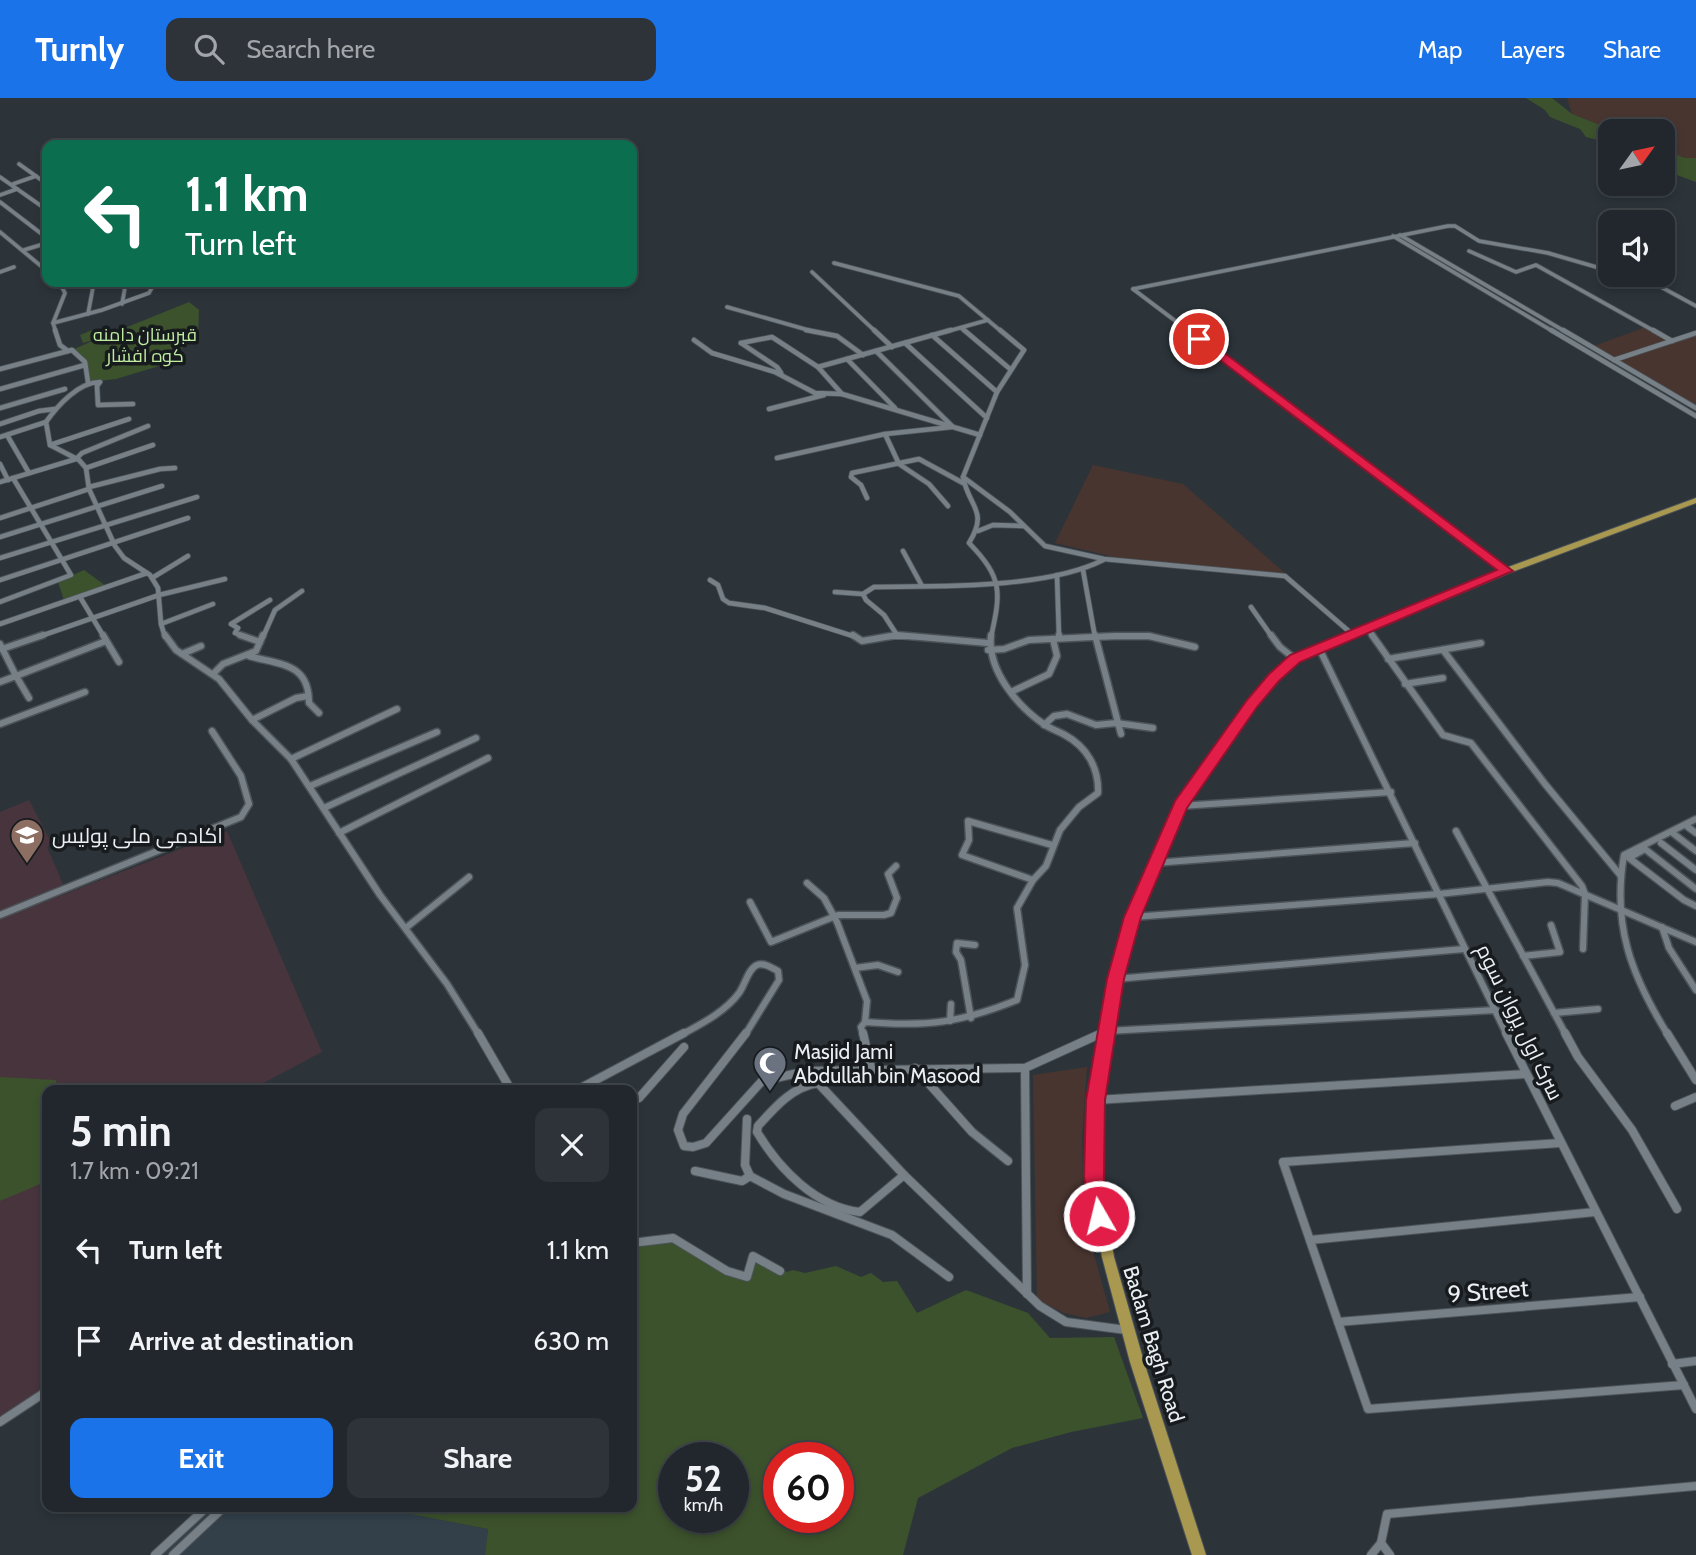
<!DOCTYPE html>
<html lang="en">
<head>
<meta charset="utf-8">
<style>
	body { margin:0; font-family:Cabin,Cairo,sans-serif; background:#2d3338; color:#f1f3f6; height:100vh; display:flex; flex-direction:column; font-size:26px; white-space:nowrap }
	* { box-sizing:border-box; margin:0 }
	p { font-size:23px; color:#a2a5a9 }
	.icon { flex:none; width:38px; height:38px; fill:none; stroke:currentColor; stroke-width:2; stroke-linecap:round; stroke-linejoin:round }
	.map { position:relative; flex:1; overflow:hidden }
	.sheet { position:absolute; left:42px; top:987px; width:595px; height:427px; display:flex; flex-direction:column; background:#21272c; border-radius:14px; box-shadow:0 4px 10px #0003,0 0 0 2px #3e4448 }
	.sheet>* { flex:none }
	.top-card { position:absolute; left:42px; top:42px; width:595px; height:147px; border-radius:14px; box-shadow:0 4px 10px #0003,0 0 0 2px #3e4448; background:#0b6e4f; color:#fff; overflow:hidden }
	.needle { width:46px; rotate:57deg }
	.fabs { position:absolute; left:1598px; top:21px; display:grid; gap:14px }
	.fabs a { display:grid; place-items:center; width:77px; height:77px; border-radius:14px; background:#21272c; box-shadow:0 4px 10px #0003,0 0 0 2px #3e4448; font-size:35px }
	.speed { position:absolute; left:658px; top:1344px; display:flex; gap:14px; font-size:35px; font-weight:700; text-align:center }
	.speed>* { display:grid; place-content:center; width:91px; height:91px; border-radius:50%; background:#21272c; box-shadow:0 4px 10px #0003,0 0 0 2px #3e4448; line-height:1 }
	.speed small { font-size:18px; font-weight:400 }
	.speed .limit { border:10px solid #d22; background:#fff; color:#111 }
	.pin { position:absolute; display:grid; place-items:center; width:60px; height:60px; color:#fff; margin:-30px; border:4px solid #fff; border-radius:50%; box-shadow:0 2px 7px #0007 }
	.me { position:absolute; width:77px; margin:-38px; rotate:352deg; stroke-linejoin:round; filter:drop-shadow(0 0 5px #0008) }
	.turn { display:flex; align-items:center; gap:24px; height:147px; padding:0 28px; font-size:32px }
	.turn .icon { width:91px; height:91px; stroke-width:2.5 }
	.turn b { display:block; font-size:49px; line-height:60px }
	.round { display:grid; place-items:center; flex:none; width:74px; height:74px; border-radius:14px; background:#2d3338 }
	.summary { display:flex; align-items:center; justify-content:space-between; height:119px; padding:0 28px }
	h1 { font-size:42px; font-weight:700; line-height:52px }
	.primary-button { display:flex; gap:14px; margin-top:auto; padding:14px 28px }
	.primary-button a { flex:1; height:80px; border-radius:14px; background:#1a73e8; color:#fff; font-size:28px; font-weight:700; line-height:80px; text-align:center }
	.primary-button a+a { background:#2d3338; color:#f1f3f6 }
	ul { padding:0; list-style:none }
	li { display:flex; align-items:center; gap:21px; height:91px; padding:0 28px }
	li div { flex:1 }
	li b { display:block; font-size:26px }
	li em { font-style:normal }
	header { display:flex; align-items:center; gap:42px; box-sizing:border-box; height:98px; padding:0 35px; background:#1a73e8; color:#fff }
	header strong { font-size:33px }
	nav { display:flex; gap:38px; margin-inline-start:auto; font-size:24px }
	.search { width:490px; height:63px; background:#2d3338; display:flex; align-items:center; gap:18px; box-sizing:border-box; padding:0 24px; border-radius:14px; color:#a2a5a9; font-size:26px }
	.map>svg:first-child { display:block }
</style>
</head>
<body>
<header>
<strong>Turnly</strong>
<div class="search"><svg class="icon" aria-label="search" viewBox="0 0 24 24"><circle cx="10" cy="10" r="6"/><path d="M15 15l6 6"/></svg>Search here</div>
<nav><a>Map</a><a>Layers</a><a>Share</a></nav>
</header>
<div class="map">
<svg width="1696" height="1457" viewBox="0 0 1696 1457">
	<rect width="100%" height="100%" fill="#2c343a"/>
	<polygon fill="#33404a" points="207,1409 374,1409 488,1431 485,1457 155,1457"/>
	<g fill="#493530">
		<polygon points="1567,0 1696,0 1696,60 1685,60 1663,51 1662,33 1616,33 1572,16"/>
		<polygon points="1646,229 1671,243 1696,235 1696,312 1591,249"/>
		<polygon points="1093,367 1183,386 1286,476 1114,459 1055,445"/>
		<polygon points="1087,969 1082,1038 1083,1097 1094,1157 1110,1214 1086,1220 1064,1215 1037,1202 1033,977"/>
	</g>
	<g fill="#47343c">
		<polygon points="29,702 52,746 47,749 63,786 60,788 61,792 0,817 0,714"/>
		<polygon points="227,733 322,954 250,992 47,992 47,1290 0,1320 0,821"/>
	</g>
	<g fill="#3c522c" fill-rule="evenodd">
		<polygon points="1526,0 1552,0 1572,16 1616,33 1610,33 1610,45 1586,39 1580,31 1550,19 1545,12"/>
		<polygon points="1663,51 1685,60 1696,60 1696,84 1663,72"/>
		<polygon points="189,204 199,212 198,239 159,268 116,281 88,284 85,264 72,252 99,240 83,245 80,237 92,232 100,240"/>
		<polygon points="84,472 106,488 64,502 58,484"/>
		<polygon points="0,979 56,982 57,992 47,992 47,1083 0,1103"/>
		<path d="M673,1140L709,1163L747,1178L753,1158L787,1174L793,1172L805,1175L836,1168L861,1179L871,1175L883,1184L897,1183L917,1215L966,1192L1028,1215L1050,1240L1114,1239L1143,1320L1071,1334L1012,1350L918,1400L903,1457H485L488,1431L374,1409H632V1145ZM674,1360H733V1419H674ZM779,1360H838V1419H779Z"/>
	</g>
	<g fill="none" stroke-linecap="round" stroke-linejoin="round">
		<defs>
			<g id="street-far3">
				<polyline points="19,66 47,86"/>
				<polyline points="0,79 47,112"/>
				<polyline points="13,86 36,78"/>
				<polyline points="0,97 17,91"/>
				<polyline points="0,104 47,140"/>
				<polyline points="0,134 47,173"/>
				<polyline points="1400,137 1566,234"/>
				<polyline points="1393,138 1554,234"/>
				<polyline points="24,152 47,145"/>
				<polyline points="1469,153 1516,174 1536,167 1656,234"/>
				<polyline points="834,165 959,198 1002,234"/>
				<polyline points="0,174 14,169"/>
				<polyline points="812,174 876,234"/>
				<polyline points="1625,177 1650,183 1696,208"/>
				<polyline points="1133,191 1448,128 1455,128 1479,143 1548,155 1610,173"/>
				<polyline points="1133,191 1190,234"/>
				<polyline points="122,206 126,184"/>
				<polyline points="727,209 815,234"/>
				<polyline points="88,216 94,184"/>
				<polyline points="53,225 102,212 149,195 155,184"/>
				<polyline points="961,230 966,234"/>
				<polyline points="56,234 53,225 65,195 59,184"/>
				<polyline points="945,234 988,222"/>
			</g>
			<g id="street-far2">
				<polyline points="55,232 60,247 68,253"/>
				<polyline points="806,232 837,238 863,257"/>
				<polyline points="874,232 892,249"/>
				<polyline points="964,232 1010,271"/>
				<polyline points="1187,232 1506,473"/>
				<polyline points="1551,232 1696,318"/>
				<polyline points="1563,232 1696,310"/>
				<polyline points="1653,232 1672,243"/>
				<polyline points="932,237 997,294"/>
				<polyline points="694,242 712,255 775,274 815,295 842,296 980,337"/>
				<polyline points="741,245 772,239 818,269 842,296"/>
				<polyline points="741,245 777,269 781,275"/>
				<polyline points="905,245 987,320"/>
				<polyline points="876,253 952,328"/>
				<polyline points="847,261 895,310"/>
				<polyline points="1614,262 1696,235"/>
				<polyline points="818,269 951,232"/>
				<polyline points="0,271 72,252 85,264 88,284"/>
				<polyline points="0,291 85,267"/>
				<path d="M133,306L98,307L97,288L100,284C79,284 58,307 46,324L50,347L79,362L86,370L89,391L115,448L124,460L150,477L158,490L161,526L165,539"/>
				<polyline points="0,310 65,291"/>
				<polyline points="769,311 824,297"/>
				<polyline points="0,326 39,313 55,311"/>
				<polyline points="885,336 899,366 929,386 948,408"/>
				<polyline points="7,337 29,375"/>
				<polyline points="0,339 46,324"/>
				<polyline points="50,347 129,321"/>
				<polyline points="777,360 885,336 952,329"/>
				<polyline points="0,366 8,382"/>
				<polyline points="86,370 153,347"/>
				<polyline points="963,379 1010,414 1045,448 1104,461 1285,478 1352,536"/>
				<polyline points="0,384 76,361 82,355 148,328"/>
				<polyline points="89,389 160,371 175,370"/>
				<polyline points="867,400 861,387 851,379 852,375 919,361 963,385"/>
				<polyline points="0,420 89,391"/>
				<polyline points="978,433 993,427 1024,428"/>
				<polyline points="0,439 162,388"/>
				<polyline points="903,453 922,488"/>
				<polyline points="0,460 197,399"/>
				<polyline points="1083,472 1095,539"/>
				<polyline points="1057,477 1059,539"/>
				<polyline points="152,480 188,458"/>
				<polyline points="0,482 188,420"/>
				<polyline points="710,482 718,487 723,501 729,505 765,510 856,539"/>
				<path d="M835,494L863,496L874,489C939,488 1046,491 1103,462"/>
				<polyline points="863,496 866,502 884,517 897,537"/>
				<polyline points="80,499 104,539"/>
				<polyline points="0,504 71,477 13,380"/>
				<polyline points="1251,509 1272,539"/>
				<polyline points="0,526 147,475"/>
				<polyline points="161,526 213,506"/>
				<polyline points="1367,530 1373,539"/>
				<polyline points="38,539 159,497 225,481"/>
				<polyline points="245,539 235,535 238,530 231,526 270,502"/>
				<polyline points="263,539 275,512 302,493"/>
				<polyline points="888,539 915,539"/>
				<path d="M991,539C1001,494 1003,480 969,445C989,412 969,410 963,379L997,294L1024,252L1000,232"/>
				<polyline points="1103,539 1151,539"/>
			</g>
			<g id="street-far1">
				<polyline points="103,537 119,564"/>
				<polyline points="165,537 176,552 219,581 252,622 291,661 380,797 447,886 479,937"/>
				<polyline points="240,537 260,544"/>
				<polyline points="853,537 862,543 897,537 988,545"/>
				<polyline points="1059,537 1059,540"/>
				<polyline points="1095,537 1121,636"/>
				<polyline points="1271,537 1280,549 1295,561"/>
				<polyline points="1372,537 1443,637 1471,645 1582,788 1585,796 1583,851"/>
				<polyline points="0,546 16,578 0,584"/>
				<polyline points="1319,550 1507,937"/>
				<polyline points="2,551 43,537"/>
				<polyline points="988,552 1004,551 1029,542 1115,538 1149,538 1195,549"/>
				<polyline points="1443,552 1545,686 1621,778"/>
				<polyline points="182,556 201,548"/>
				<path d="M249,558C281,567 309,565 309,605L319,615"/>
				<polyline points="1388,561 1481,545"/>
				<polyline points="213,576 223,566 256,553 263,537"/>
				<polyline points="1405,586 1443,580"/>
				<polyline points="1011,594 1049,576 1057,558 1053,541"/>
				<polyline points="29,600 16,578 106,543"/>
				<polyline points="252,622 296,600 308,598"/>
				<polyline points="0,626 85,594"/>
				<polyline points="1044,627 1054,618 1067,616 1096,627 1116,625 1153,630"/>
				<polyline points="291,661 397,611"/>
				<polyline points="310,688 437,634"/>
				<polyline points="1180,708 1391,694"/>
				<polyline points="324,710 476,640"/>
				<polyline points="1688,729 1696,735"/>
				<polyline points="1456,733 1566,937"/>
				<polyline points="339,735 488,660"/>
				<polyline points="1674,736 1696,753"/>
				<polyline points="1661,745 1696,772"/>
				<polyline points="1154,765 1415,745"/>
				<polyline points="1033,782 962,757 969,742 968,723 1052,747"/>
				<polyline points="807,785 824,800 837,824 867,903 865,924"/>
				<polyline points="1696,791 1645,751 1629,760 1684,802 1696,808"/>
				<polyline points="750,804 771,844 838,817 884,817 891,815 897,800 888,776 896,768"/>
				<polyline points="0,817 241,719 249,706 241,678 212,633"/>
				<polyline points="1133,819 1439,796 1548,784 1558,785 1696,844"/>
				<polyline points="407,829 469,779"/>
				<polyline points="1662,829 1669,850 1696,892"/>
				<polyline points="1523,858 1560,854 1551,827"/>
				<polyline points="855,870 878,867 898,874"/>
				<polyline points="1115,881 1464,851"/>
				<polyline points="1554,915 1598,911"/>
				<polyline points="971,920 961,862 956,854 957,845 975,847"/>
				<polyline points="950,923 951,906"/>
				<path d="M681,937C701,926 725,914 739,895C745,887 748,871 757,867C764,864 772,870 778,873L779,882L745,937"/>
				<path d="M863,937L861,929L865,924C926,929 960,925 1017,902L1025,867L1017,810L1033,782L1046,768L1060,732L1079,709L1098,695C1099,670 1087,649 1065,637C1058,633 1051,631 1045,627C1017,608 987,572 991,537"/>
				<polyline points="1098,937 1107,933 1496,912"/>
				<path d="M1668,937C1631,877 1612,827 1624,757L1696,721"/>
			</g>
			<g id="street">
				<polyline points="478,935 511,992"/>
				<polyline points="746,935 683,1016 678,1032 684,1048 693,1049 706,1045 762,983 807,973 1025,970 1102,935"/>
				<polyline points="863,935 871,970"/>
				<polyline points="1506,935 1696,1311"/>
				<polyline points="1565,935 1578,959 1632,1032 1677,1111"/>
				<polyline points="1667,935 1696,982"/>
				<polyline points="915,970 972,1034 1008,1063"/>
				<polyline points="1025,970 1027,1196"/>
				<path d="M818,985L904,1077L860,1114C816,1109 779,1071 757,1034L758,1028C775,1009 792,989 818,985Z"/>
				<polyline points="577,992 684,935"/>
				<polyline points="1096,1002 1526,976"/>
				<polyline points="632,1003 639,1000 684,949"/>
				<polyline points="1675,1008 1696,999"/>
				<polyline points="747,1021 745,1067 750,1078 784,1096 892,1137 949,1179"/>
				<polyline points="1560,1045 1283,1064 1368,1311 1684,1287"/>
				<polyline points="695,1073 742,1083 750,1078"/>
				<polyline points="904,1077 1040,1208 1066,1224 1126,1232"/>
				<polyline points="1310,1142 1595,1114"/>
				<polyline points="632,1145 673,1140 727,1173 747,1179 753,1158 780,1173"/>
				<polyline points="1338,1224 1640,1199"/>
				<polyline points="1672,1266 1696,1263"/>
				<polyline points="0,1324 47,1293"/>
				<polyline points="1381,1445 1390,1457"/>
				<polyline points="155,1457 207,1409"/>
				<polyline points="173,1457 224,1409"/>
				<polyline points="1371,1457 1381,1445 1387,1416 1696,1388"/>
			</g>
			<polygon id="primary" points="1696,400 1696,405 1509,475 1298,563 1277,581 1255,607 1194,693 1184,709 1159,765 1138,819 1120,881 1102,1002 1100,1079 1114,1159 1144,1264 1206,1457 1192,1457 1130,1264 1102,1159 1088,1079 1090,1002 1110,881 1128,819 1149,765 1175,708 1188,689 1249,603 1271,577 1292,559 1503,471"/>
		</defs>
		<use href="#street-far3" stroke="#4c5358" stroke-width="5"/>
		<use href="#street-far2" stroke="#4c5358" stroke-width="6"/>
		<use href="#street-far1" stroke="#4c5358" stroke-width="9"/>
		<use href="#street" stroke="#4c5358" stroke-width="10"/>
		<use href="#primary" stroke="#4c5358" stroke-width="2"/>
		<use href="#street-far3" stroke="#778087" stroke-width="3.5"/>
		<use href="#street-far2" stroke="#778087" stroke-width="4.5"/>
		<use href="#street-far1" stroke="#778087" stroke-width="6"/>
		<use href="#street" stroke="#778087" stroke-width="8"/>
		<use href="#primary" fill="#a99850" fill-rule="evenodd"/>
	</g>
	<polygon fill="#e11d48" stroke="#92132f" stroke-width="2" points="1195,238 1202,238 1513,473 1300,564 1279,583 1257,609 1187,710 1141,819 1124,881 1105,1002 1104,1079 1109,1118 1106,1125 1099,1127 1092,1125 1084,1079 1086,1002 1107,881 1124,819 1175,703 1247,602 1269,576 1290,557 1497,472 1195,243"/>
	<defs>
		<symbol id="university-pin" viewBox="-11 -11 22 30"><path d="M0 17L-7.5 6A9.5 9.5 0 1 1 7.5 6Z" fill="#8d6e63" stroke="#171b1e"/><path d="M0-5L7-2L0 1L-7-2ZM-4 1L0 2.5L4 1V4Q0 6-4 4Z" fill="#fff"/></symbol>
		<symbol id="mosque-pin" viewBox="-11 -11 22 30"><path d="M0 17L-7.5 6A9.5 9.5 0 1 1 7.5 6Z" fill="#6b7280" stroke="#171b1e"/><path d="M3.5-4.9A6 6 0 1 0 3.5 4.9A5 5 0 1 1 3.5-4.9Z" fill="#fff"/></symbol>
	</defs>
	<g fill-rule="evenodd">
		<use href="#university-pin" x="8" y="718" width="38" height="52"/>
		<use href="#mosque-pin" x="751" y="946" width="38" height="52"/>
	</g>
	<g text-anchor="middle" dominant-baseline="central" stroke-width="7" stroke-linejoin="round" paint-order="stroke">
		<g font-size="18" fill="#c0eca1" stroke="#171b1e">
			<text x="145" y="237">قبرستان دامنه<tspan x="145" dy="21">کوه افشار</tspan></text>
		</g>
		<g font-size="21" fill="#eaeff4" stroke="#171b1e" text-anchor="start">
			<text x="52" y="737">اکادمی ملی پولیس</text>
			<text x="794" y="953">Masjid Jami<tspan x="794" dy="24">Abdullah bin Masood</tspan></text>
		</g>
		<g font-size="21" fill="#eaeff4" stroke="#171b1e">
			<text transform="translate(1520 924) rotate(64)">سرک اول پروان سوم</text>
			<text transform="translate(1154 1246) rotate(73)">Badam Bagh Road</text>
		</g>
		<g font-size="24" fill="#eaeff4" stroke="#171b1e">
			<text transform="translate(1488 1193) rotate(-5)">9 Street</text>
		</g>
	</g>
</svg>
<div class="fabs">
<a><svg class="needle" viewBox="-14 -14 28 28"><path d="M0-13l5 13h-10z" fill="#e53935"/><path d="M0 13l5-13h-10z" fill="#a2a5a9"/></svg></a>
<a><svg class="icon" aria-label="sound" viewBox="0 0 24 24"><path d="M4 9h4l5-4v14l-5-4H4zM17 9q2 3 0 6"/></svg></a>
</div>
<div class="speed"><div>52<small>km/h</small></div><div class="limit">60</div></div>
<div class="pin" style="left:1199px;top:241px;background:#d93025"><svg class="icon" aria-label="arrive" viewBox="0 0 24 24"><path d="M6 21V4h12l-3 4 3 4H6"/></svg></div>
<svg class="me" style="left:1099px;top:1118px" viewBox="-20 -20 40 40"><circle r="17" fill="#e11d48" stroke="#fff" stroke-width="3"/><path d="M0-11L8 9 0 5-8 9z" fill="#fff"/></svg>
<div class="top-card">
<div class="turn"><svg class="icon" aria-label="left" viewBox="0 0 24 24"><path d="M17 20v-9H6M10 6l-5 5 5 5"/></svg><div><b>1.1 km</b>Turn left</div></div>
</div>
<section class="sheet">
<div class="summary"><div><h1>5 min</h1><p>1.7 km · 09:21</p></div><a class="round"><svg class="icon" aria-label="close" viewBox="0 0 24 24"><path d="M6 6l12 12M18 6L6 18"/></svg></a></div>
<ul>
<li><svg class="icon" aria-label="left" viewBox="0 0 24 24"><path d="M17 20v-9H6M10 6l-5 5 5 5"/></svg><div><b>Turn left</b></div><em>1.1 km</em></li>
<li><svg class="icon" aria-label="arrive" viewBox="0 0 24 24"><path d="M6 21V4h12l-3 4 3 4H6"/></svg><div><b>Arrive at destination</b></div><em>630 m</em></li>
</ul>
<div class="primary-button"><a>Exit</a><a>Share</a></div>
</section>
</div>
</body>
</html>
